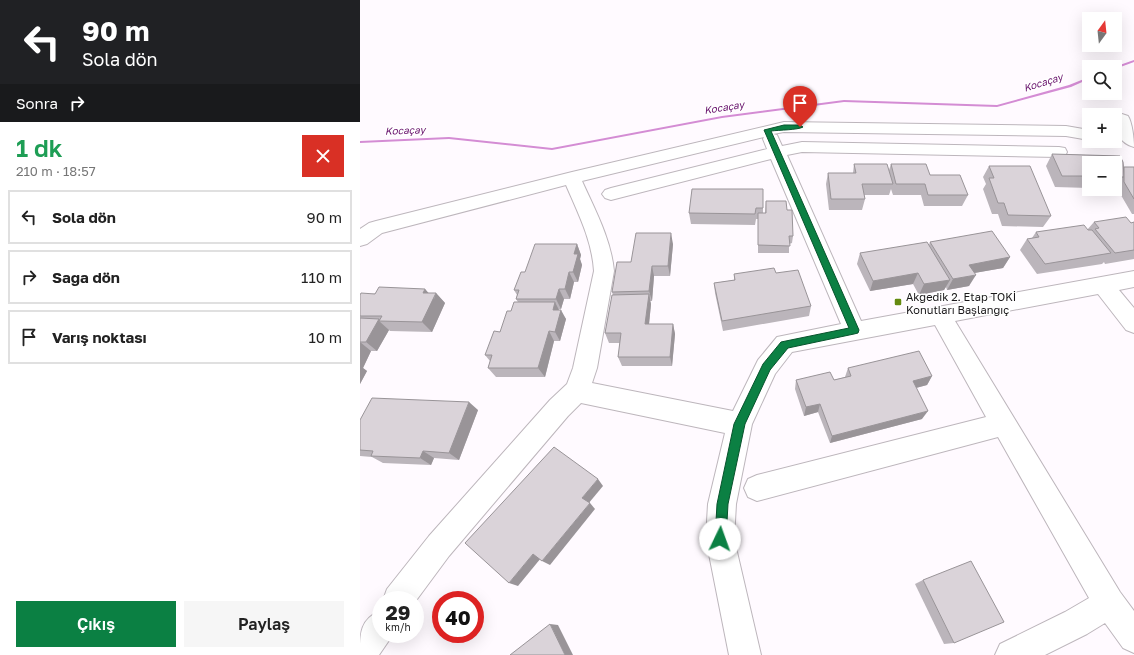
<!DOCTYPE html>
<html lang="tr">
<head>
<meta charset="utf-8">
<style>
	body { margin:0; font-family:"Golos Text",sans-serif; background:#f6f6f6; color:#222; height:100vh; display:flex; flex-direction:column; font-size:15px; white-space:nowrap }
	* { box-sizing:border-box; margin:0 }
	p { font-size:13px; color:#767676 }
	.icon { flex:none; width:22px; height:22px; fill:none; stroke:currentColor; stroke-width:2; stroke-linecap:round; stroke-linejoin:round }
	.map { position:relative; flex:1; overflow:hidden }
	.panel { display:flex; flex-direction:column; background:#fff; width:360px }
	.panel>* { flex:none }
	.banner { background:#202124; color:#fff; overflow:hidden }
	.needle { width:26px; rotate:15deg }
	.buttons { position:absolute; left:722px; top:12px; display:grid; gap:8px }
	.buttons a { display:grid; place-items:center; width:40px; height:40px; border-radius:0px; background:#fff; box-shadow:0 4px 16px #0002; font-size:20px }
	.speed { position:absolute; left:12px; top:591px; display:flex; gap:8px; font-size:20px; font-weight:700; text-align:center }
	.speed>* { display:grid; place-content:center; width:52px; height:52px; border-radius:50%; background:#fff; box-shadow:0 4px 16px #0002; line-height:1 }
	.speed small { font-size:10px; font-weight:400 }
	.speed .limit { border:6px solid #d22; background:#fff; color:#111 }
	.pin { position:absolute; display:grid; place-items:center; width:34px; height:34px; color:#fff; margin:-41px -17px; border-radius:50% 50% 50% 0; rotate:-45deg; box-shadow:0 0 4px #0007 }
	.pin .icon { rotate:45deg }
	.me { position:absolute; width:44px; margin:-22px; rotate:3deg; stroke-linejoin:round; filter:drop-shadow(0 0 3px #0008) }
	.turn { display:flex; align-items:center; gap:14px; height:84px; padding:0 16px; font-size:18px }
	.turn .icon { width:52px; height:52px; stroke-width:2.5 }
	.turn b { display:block; font-size:28px; line-height:34px }
	.then { display:flex; align-items:center; height:38px; padding:0 16px; background:#0003; gap:8px; font-size:15px }
	.round { display:grid; place-items:center; flex:none; width:42px; height:42px; border-radius:0px; background:#f6f6f6 }
	.headline { display:flex; align-items:center; justify-content:space-between; height:68px; padding:0 16px }
	h1 { font-size:24px; font-weight:600; line-height:30px; color:#1e9e55 }
	.action { display:flex; gap:8px; margin-top:auto; padding:8px 16px }
	.action a { flex:1; height:46px; border-radius:0px; background:#0b8043; color:#fff; font-size:16px; font-weight:600; line-height:46px; text-align:center }
	.action a+a { background:#f6f6f6; color:#222 }
	ul { padding:0; list-style:none }
	li { display:flex; align-items:center; gap:12px; height:54px; margin:0 8px 6px; padding:0 8px; border:2px solid #e0e0e0; border-radius:0px }
	li div { flex:1 }
	li b { display:block; font-size:15px }
	li em { font-style:normal }
	main { display:flex; flex:1; min-height:0 }
	.map>svg:first-child { display:block }
</style>
</head>
<body>
<main>
<section class="panel">
<div class="banner">
<div class="turn"><svg class="icon" aria-label="left" viewBox="0 0 24 24"><path d="M17 20v-9H6M10 6l-5 5 5 5"/></svg><div><b>90 m</b>Sola dön</div></div>
<div class="then">Sonra<svg class="icon" aria-label="right" viewBox="0 0 24 24"><path d="M7 20v-9h11M14 6l5 5-5 5"/></svg></div>
</div>
<div class="headline"><div><h1>1 dk</h1><p>210 m · 18:57</p></div><a class="round" style="background:#d93025;color:#fff"><svg class="icon" aria-label="close" viewBox="0 0 24 24"><path d="M6 6l12 12M18 6L6 18"/></svg></a></div>
<ul>
<li><svg class="icon" aria-label="left" viewBox="0 0 24 24"><path d="M17 20v-9H6M10 6l-5 5 5 5"/></svg><div><b>Sola dön</b></div><em>90 m</em></li>
<li><svg class="icon" aria-label="right" viewBox="0 0 24 24"><path d="M7 20v-9h11M14 6l5 5-5 5"/></svg><div><b>Sağa dön</b></div><em>110 m</em></li>
<li><svg class="icon" aria-label="arrive" viewBox="0 0 24 24"><path d="M6 21V4h12l-3 4 3 4H6"/></svg><div><b>Varış noktası</b></div><em>10 m</em></li>
</ul>
<div class="action"><a>Çıkış</a><a>Paylaş</a></div>
</section>
<div class="map">
<svg width="774" height="655" viewBox="0 0 774 655">
	<rect width="100%" height="100%" fill="#fffaff"/>
	<g fill="none" stroke-linecap="round" stroke-linejoin="round">
		<g fill="#d48cd4" fill-rule="evenodd">
			<polygon points="774,60 774,62 755,69 755,67 754,67"/>
			<polygon points="729,77 729,79 711,87 637,107 484,102 362,118 192,150 89,139 0,143 0,141 89,137 192,148 362,116 484,100 637,105 709,85"/>
		</g>
		<defs>
			<g id="minor">
				<path d="M762,114L768,116C772,122 774,139 774,147C761,144 750,128 756,116Z"/>
				<path d="M424,122L706,126L729,130V140L706,136L424,132L413,134L417,135L422,146L442,142L699,147L705,148L707,152L705,156L699,157L442,152L427,155L501,321L774,271V287L759,290L774,308V333L766,330L738,294L595,321L760,592L774,611V653L763,648L745,623L727,634L685,655H635L640,644L705,612L729,598L638,437L397,501L388,497L384,488L388,479L397,475L626,417L575,325L432,352L415,374L392,424L376,504L374,539L401,655H369L346,539L348,504L365,433L221,403L208,416L89,556L55,602V600H23L27,589L69,536L190,400L207,384L213,368L234,271C232,240 218,213 206,185L22,233L7,244L0,246V229L9,223L16,221L212,172ZM404,137L403,139L407,149L251,188L245,190L242,194L245,198L251,200L411,159L481,324L417,337L398,360L373,411L232,383L237,368L254,271C251,239 235,210 222,181Z"/>
				<path d="M21,610V634H33L32,636L19,655H0C0,632 0,620 21,610Z"/>
			</g>
		</defs>
		<use href="#minor" stroke="#bdb6bc" stroke-width="2"/>
		<use href="#minor" fill="#fff" fill-rule="evenodd"/>
	</g>
	<g fill="#bbb5bb">
		<polygon points="692,154 760,156 763,162 764,167 774,167 774,214 772,214 758,190 758,185 755,189 755,163 729,163 729,188 695,187 686,166"/>
		<polygon points="494,164 529,170 531,164 570,175 608,195 602,206 564,206 561,195 533,195 531,189 529,195 504,195 505,199 502,210 469,210 466,184 468,173 493,173"/>
		<polygon points="629,166 691,216 683,227 642,226 638,214 632,214 623,189 626,184 623,177"/>
		<polygon points="403,189 403,213 405,213 406,201 427,210 433,236 432,243 429,244 429,253 398,253 398,219 396,219 395,225 331,224 329,213"/>
		<polygon points="734,222 771,223 774,222 774,259 745,264 744,262 742,264 677,274 660,250 667,239 672,238 676,232 727,230"/>
		<polygon points="570,242 650,257 643,268 614,273 609,286 587,290 586,287 584,290 559,295 553,284 510,291 497,264 500,253 569,245"/>
		<polygon points="217,244 221,255 220,259 222,265 218,282 214,282 210,299 204,299 201,309 198,309 206,319 200,341 194,341 185,377 136,377 128,368 130,361 125,355 140,332 151,311 158,302 156,299 157,295 154,290 165,272"/>
		<polygon points="313,244 310,276 294,276 292,301 290,301 291,304 289,324 313,324 315,334 312,366 262,366 258,357 260,343 249,343 245,333 253,295 252,292 271,262"/>
		<polygon points="416,273 451,306 449,316 363,331 355,293 354,283 374,280 374,274"/>
		<polygon points="65,289 68,293 76,293 85,303 72,332 30,331 29,330 17,351 11,351 3,368 7,371 0,384 0,295"/>
		<polygon points="488,368 572,376 567,385 556,388 562,419 470,443 458,412 444,416 435,389 436,380 474,380 485,377"/>
		<polygon points="118,410 99,460 74,458 71,465 23,463 12,457 0,456 0,420"/>
		<polygon points="563,580 594,643 584,644 555,584"/>
	</g>
	<g fill="#999498">
		<polygon points="311,233 313,244 310,276 308,266"/>
		<polygon points="217,244 221,255 220,259 222,265 218,282 213,272 214,254"/>
		<polygon points="650,257 643,268 603,275 609,265"/>
		<polygon points="292,266 294,276 292,301 289,291"/>
		<polygon points="209,272 214,282 210,299 205,289"/>
		<polygon points="558,273 553,284 510,291 513,281"/>
		<polygon points="616,275 609,286 587,290 593,279"/>
		<polygon points="590,280 584,290 559,295 564,284"/>
		<polygon points="65,289 74,299 76,293 85,303 72,332 62,322 63,293"/>
		<polygon points="199,289 204,299 201,309 196,299"/>
		<polygon points="289,294 291,304 288,334 285,324"/>
		<polygon points="195,302 200,312 201,310 206,319 200,341 195,332 193,310"/>
		<polygon points="19,319 21,321 19,321 29,330 17,351 6,342"/>
		<polygon points="313,324 315,334 312,366 310,357"/>
		<polygon points="189,331 194,341 185,377 178,368"/>
		<polygon points="0,342 11,351 3,368 7,371 0,384"/>
		<polygon points="572,376 567,385 548,390 553,381"/>
		<polygon points="109,402 118,410 99,460 89,453"/>
		<polygon points="460,404 458,412 444,416 446,407"/>
		<polygon points="568,411 562,419 470,443 472,436"/>
		<polygon points="63,451 74,458 71,465 60,458"/>
		<polygon points="238,479 243,486 228,504 222,498"/>
		<polygon points="230,503 235,509 190,565 182,561"/>
		<polygon points="173,554 181,558 158,586 149,583"/>
		<polygon points="190,624 198,625 213,655 205,655"/>
	</g>
	<g fill="#dad3d9" stroke="#999498">
		<polygon points="692,154 760,156 763,162 764,177 755,177 755,163 729,163 729,176 702,176"/>
		<polygon points="494,164 527,164 533,184 502,184 505,199 471,199 468,173 496,173"/>
		<polygon points="531,164 566,164 570,175 600,175 608,195 568,195 565,184 536,184"/>
		<polygon points="629,166 670,166 691,216 648,215 644,203 638,203 629,178 634,178"/>
		<polygon points="764,167 774,167 774,199 764,182"/>
		<polygon points="332,189 403,189 403,208 396,208 395,214 329,213"/>
		<polygon points="406,201 426,201 427,210 432,210 433,236 429,236 430,246 398,245 398,213 406,213"/>
		<polygon points="766,217 771,223 774,222 774,250 755,253 735,229 739,228 734,222"/>
		<polygon points="724,225 728,230 732,230 751,253 685,264 667,239 679,237 676,232"/>
		<polygon points="632,231 650,257 609,265 616,275 593,279 570,242"/>
		<polygon points="276,233 311,233 308,266 292,266 289,291 252,292 257,262 271,262"/>
		<polygon points="567,242 590,280 564,284 558,273 513,281 500,253"/>
		<polygon points="175,244 217,244 214,254 218,254 213,272 209,272 205,289 199,289 196,299 156,299 159,290 154,290 161,272 165,272"/>
		<polygon points="414,268 416,273 438,270 451,306 362,321 354,283 375,280 374,274"/>
		<polygon points="19,287 65,289 63,293 76,293 62,322 19,321 22,316 0,316 0,295 1,293 15,294"/>
		<polygon points="289,294 285,324 313,324 310,357 258,357 261,333 245,333 252,295"/>
		<polygon points="154,302 195,302 193,310 201,310 195,332 189,331 178,368 128,368 132,355 125,355 134,331 140,332 147,311 151,311"/>
		<polygon points="0,318 19,319 6,342 0,342"/>
		<polygon points="559,351 572,376 553,381 568,411 472,436 460,404 446,407 436,380 470,372 474,380 491,376 488,368"/>
		<polygon points="12,398 109,402 89,453 63,451 60,458 11,456 13,451 0,450 0,420"/>
		<polygon points="194,447 238,479 222,498 230,503 182,561 173,554 149,583 105,543"/>
		<polygon points="611,561 644,622 594,643 563,580"/>
		<polygon points="190,624 205,655 150,655"/>
	</g>
	<path fill="#0b8043" stroke="#07532c" d="M424,125H440L443,127C438,130 419,130 411,131L499,330L498,333L494,334L428,348L410,370L385,424L368,504L366,539L365,544L360,545L356,544L355,539L357,504L374,424L403,364L421,342L489,328L404,130Z"/>
	<rect fill="#658a10" stroke="#fff" stroke-width="1.5" x="534" y="298" width="8" height="8" rx="2"/>
	<g text-anchor="middle" dominant-baseline="central" stroke-width="3" stroke-linejoin="round" paint-order="stroke">
		<g font-size="10" font-style="italic" fill="#68116c" stroke="#fff">
			<text transform="translate(683 82) rotate(-17)">Kocaçay</text>
			<text transform="translate(364 107) rotate(-9)">Kocaçay</text>
			<text transform="translate(45 130) rotate(-2)">Kocaçay</text>
		</g>
		<g font-size="11" fill="#1a181a" stroke="#fff" text-anchor="start">
			<text x="546" y="296">Akgedik 2. Etap TOKİ<tspan x="546" dy="13">Konutları Başlangıç</tspan></text>
		</g>
	</g>
</svg>
<div class="buttons">
<a><svg class="needle" viewBox="-14 -14 28 28"><path d="M0-13l5 13h-10z" fill="#e53935"/><path d="M0 13l5-13h-10z" fill="#767676"/></svg></a>
<a><svg class="icon" aria-label="search" viewBox="0 0 24 24"><circle cx="10" cy="10" r="6"/><path d="M15 15l6 6"/></svg></a>
<a>+</a>
<a>−</a>
</div>
<div class="speed"><div>29<small>km/h</small></div><div class="limit">40</div></div>
<div class="pin" style="left:440px;top:127px;background:#d93025"><svg class="icon" aria-label="arrive" viewBox="0 0 24 24"><path d="M6 21V4h12l-3 4 3 4H6"/></svg></div>
<svg class="me" style="left:360px;top:539px" viewBox="-20 -20 40 40"><circle r="19" fill="#fff"/><path d="M0-13L10 11 0 6-10 11z" fill="#0b8043"/></svg>
</div>
</main>
</body>
</html>
